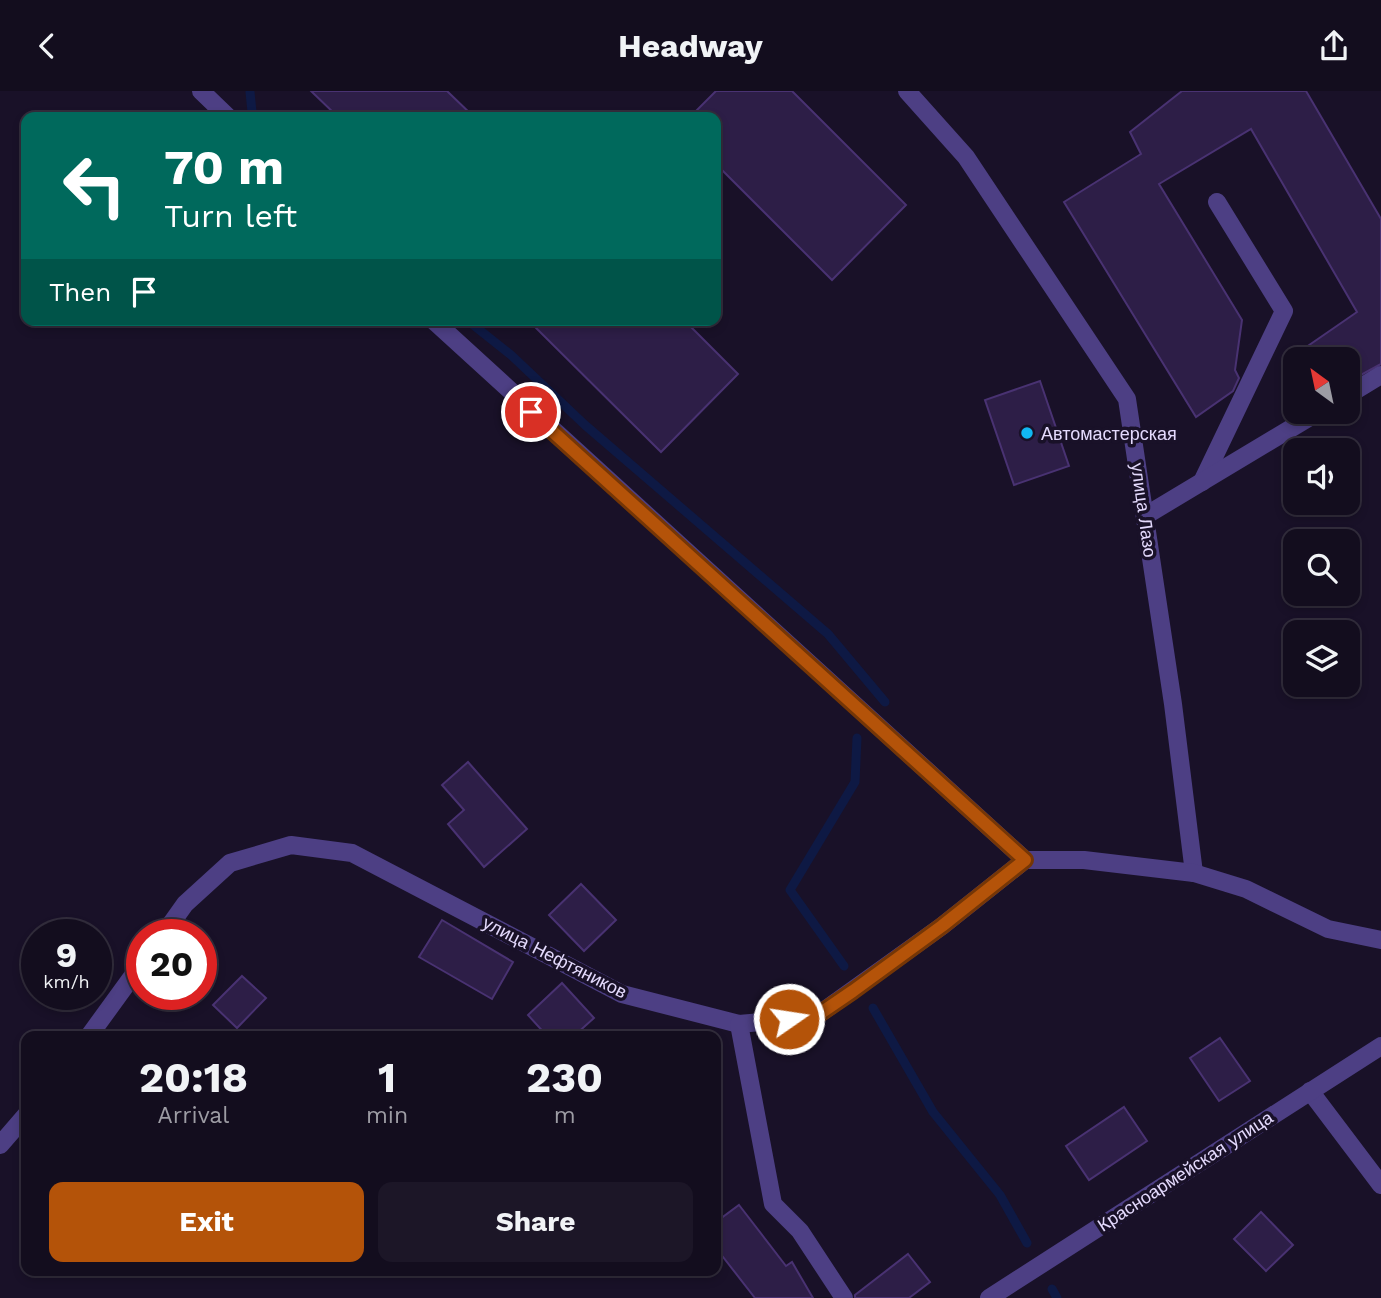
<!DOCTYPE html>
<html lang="en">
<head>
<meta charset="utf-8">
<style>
	body { margin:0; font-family:"Work Sans",sans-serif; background:#1c1627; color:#f1f3f6; height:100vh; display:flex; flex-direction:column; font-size:26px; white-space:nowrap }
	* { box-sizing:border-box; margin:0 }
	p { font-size:23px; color:#9d9ca4 }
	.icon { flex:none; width:38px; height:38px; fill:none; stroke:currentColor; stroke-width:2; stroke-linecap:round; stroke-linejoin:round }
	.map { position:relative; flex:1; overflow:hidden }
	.sheet { position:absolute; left:21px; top:940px; width:700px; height:245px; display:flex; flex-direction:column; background:#130d1e; border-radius:14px; box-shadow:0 4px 10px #0003,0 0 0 2px #322d3c }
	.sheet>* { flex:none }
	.guide { position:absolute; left:21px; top:21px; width:700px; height:214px; border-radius:14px; box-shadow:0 4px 10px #0003,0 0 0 2px #322d3c; background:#00695c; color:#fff; overflow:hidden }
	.needle { width:46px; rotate:327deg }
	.buttons { position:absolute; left:1283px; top:256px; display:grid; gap:14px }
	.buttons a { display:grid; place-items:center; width:77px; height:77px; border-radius:14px; background:#130d1e; box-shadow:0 4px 10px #0003,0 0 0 2px #322d3c; font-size:35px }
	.speed { position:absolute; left:21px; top:828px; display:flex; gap:14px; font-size:35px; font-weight:700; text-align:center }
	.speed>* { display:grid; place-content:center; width:91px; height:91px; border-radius:50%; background:#130d1e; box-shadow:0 4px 10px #0003,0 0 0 2px #322d3c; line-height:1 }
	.speed small { font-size:18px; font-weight:400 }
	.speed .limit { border:10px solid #d22; background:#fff; color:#111 }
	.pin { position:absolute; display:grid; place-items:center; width:60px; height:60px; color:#fff; margin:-30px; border:4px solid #fff; border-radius:50%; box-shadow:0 2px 7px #0007 }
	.me { position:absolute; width:77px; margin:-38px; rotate:77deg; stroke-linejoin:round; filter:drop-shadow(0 0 5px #0008) }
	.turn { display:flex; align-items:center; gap:24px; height:147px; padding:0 28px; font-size:32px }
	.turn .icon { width:91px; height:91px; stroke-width:2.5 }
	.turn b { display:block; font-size:49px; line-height:60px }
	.then { display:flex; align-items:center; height:66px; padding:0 28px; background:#0003; gap:14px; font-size:26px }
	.eta { display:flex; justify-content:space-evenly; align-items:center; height:119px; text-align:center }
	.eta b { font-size:42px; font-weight:700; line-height:49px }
	.action { display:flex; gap:14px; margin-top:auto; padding:14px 28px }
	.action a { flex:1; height:80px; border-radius:14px; background:#b45309; color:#fff; font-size:28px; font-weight:700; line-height:80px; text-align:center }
	.action a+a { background:#1c1627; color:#f1f3f6 }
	header { display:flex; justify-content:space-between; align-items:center; height:91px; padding:0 28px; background:#130d1e; font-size:32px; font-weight:700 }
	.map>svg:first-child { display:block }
</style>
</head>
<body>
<header><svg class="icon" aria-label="back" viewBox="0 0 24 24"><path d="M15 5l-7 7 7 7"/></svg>Headway<svg class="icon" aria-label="share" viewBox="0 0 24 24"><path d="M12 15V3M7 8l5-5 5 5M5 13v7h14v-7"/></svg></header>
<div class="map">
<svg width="1381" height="1207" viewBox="0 0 1381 1207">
	<rect width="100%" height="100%" fill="#191128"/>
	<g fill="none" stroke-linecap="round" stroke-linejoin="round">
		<g stroke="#0e1944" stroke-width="9">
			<polyline points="250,1 252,21 258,26"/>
			<polyline points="467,229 511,264 585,334 828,543 885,611"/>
			<polyline points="844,875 790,799 855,691 857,647"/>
			<polyline points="873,917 933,1021 1000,1104 1027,1152"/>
			<polyline points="1052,1198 1057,1207"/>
		</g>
	</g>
	<g fill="#2d1e47" stroke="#493272" stroke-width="2">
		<polygon points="311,0 447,0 474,26 338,26"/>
		<polygon points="716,0 792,0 906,114 832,189 716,73 716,26 690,26"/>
		<polygon points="1182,0 1306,0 1381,128 1381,273 1348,291 1348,268 1289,268 1357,221 1251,38 1159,93 1242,229 1235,279 1239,287 1233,300 1196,326 1064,111 1141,63 1130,41"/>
		<polygon points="528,229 684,229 738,283 661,361"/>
		<polygon points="1040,290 1069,375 1014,394 985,309"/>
		<polygon points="468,671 527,738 484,776 448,733 464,719 442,694"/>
		<polygon points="581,793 616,829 584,860 549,824"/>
		<polygon points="442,829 513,871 492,908 419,866"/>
		<polygon points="242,885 266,907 237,937 213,914"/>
		<polygon points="562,892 594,927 574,945 547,945 528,924"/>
		<polygon points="1220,947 1250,990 1219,1010 1190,967"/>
		<polygon points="1124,1016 1147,1050 1089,1089 1066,1055"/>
		<polygon points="739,1114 786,1175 792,1171 813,1207 755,1207 716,1157 716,1131"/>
		<polygon points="1261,1121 1293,1154 1266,1180 1234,1148"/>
		<polygon points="908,1163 930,1191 909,1207 855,1207 855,1204"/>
	</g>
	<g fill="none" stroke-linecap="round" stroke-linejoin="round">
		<g stroke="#4d3f84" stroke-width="18">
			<polyline points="201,0 228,26"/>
			<polyline points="907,0 966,66 1127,308 1173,613 1194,782"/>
			<polyline points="433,229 1025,769 1084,769 1194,782 1246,798 1328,838 1381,849"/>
			<polyline points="1348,304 1381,284"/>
			<polyline points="1202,391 1284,220 1217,111"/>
			<polyline points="1145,425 1320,320"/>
			<polyline points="163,844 185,813 230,772 291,754 352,762 622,903 739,933 815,926 942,835 1025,769"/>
			<polyline points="739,933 773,1113 800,1140 844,1207"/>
			<polyline points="89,945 142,872"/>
			<polyline points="1310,1000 1381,1094"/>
			<polyline points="0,1054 26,1024"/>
			<polyline points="989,1207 1381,955"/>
		</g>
	</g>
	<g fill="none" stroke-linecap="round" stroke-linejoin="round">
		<defs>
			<polyline id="route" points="531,321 1025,769 942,835 853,900 815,926 789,928"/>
		</defs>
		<use href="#route" stroke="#753606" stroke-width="18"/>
		<use href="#route" stroke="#b45309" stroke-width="12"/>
	</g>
	<circle fill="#11b7f2" stroke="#191128" stroke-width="2.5" cx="1027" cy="342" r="7"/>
	<g text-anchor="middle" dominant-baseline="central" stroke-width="7" stroke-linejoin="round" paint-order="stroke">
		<g font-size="18" fill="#e4dafd" stroke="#191128" text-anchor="start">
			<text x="1041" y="342">Автомастерская</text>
		</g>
		<g font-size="18" fill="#e4dafd" stroke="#191128">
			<text transform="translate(1144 419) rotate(82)">улица Лазо</text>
			<text transform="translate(555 866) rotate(27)">улица Нефтяников</text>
			<text transform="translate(1185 1080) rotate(-33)">Красноармейская улица</text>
		</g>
	</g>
</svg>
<div class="buttons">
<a><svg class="needle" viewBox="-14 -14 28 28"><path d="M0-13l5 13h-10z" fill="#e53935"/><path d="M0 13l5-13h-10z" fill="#9d9ca4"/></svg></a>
<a><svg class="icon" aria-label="sound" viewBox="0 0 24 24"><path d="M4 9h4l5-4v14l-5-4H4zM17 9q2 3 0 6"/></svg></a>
<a><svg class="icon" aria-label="search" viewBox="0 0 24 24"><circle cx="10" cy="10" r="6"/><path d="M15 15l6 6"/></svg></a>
<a><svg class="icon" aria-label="layers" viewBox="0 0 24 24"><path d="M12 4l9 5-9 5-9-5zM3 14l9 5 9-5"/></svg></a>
</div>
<div class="speed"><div>9<small>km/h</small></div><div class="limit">20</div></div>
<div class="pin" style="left:531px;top:321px;background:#d93025"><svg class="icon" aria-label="arrive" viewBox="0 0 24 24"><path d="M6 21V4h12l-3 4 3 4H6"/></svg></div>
<svg class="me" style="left:789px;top:928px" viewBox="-20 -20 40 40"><circle r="17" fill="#b45309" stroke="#fff" stroke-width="3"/><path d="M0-11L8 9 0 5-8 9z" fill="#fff"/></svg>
<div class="guide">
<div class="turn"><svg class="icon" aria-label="left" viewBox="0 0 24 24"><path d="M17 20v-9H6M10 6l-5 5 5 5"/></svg><div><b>70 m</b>Turn left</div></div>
<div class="then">Then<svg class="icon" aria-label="arrive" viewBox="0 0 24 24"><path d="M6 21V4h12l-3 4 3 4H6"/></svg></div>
</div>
<section class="sheet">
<div class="eta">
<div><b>20:18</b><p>Arrival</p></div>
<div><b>1</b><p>min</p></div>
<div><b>230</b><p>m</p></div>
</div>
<div class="action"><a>Exit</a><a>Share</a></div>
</section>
</div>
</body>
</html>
